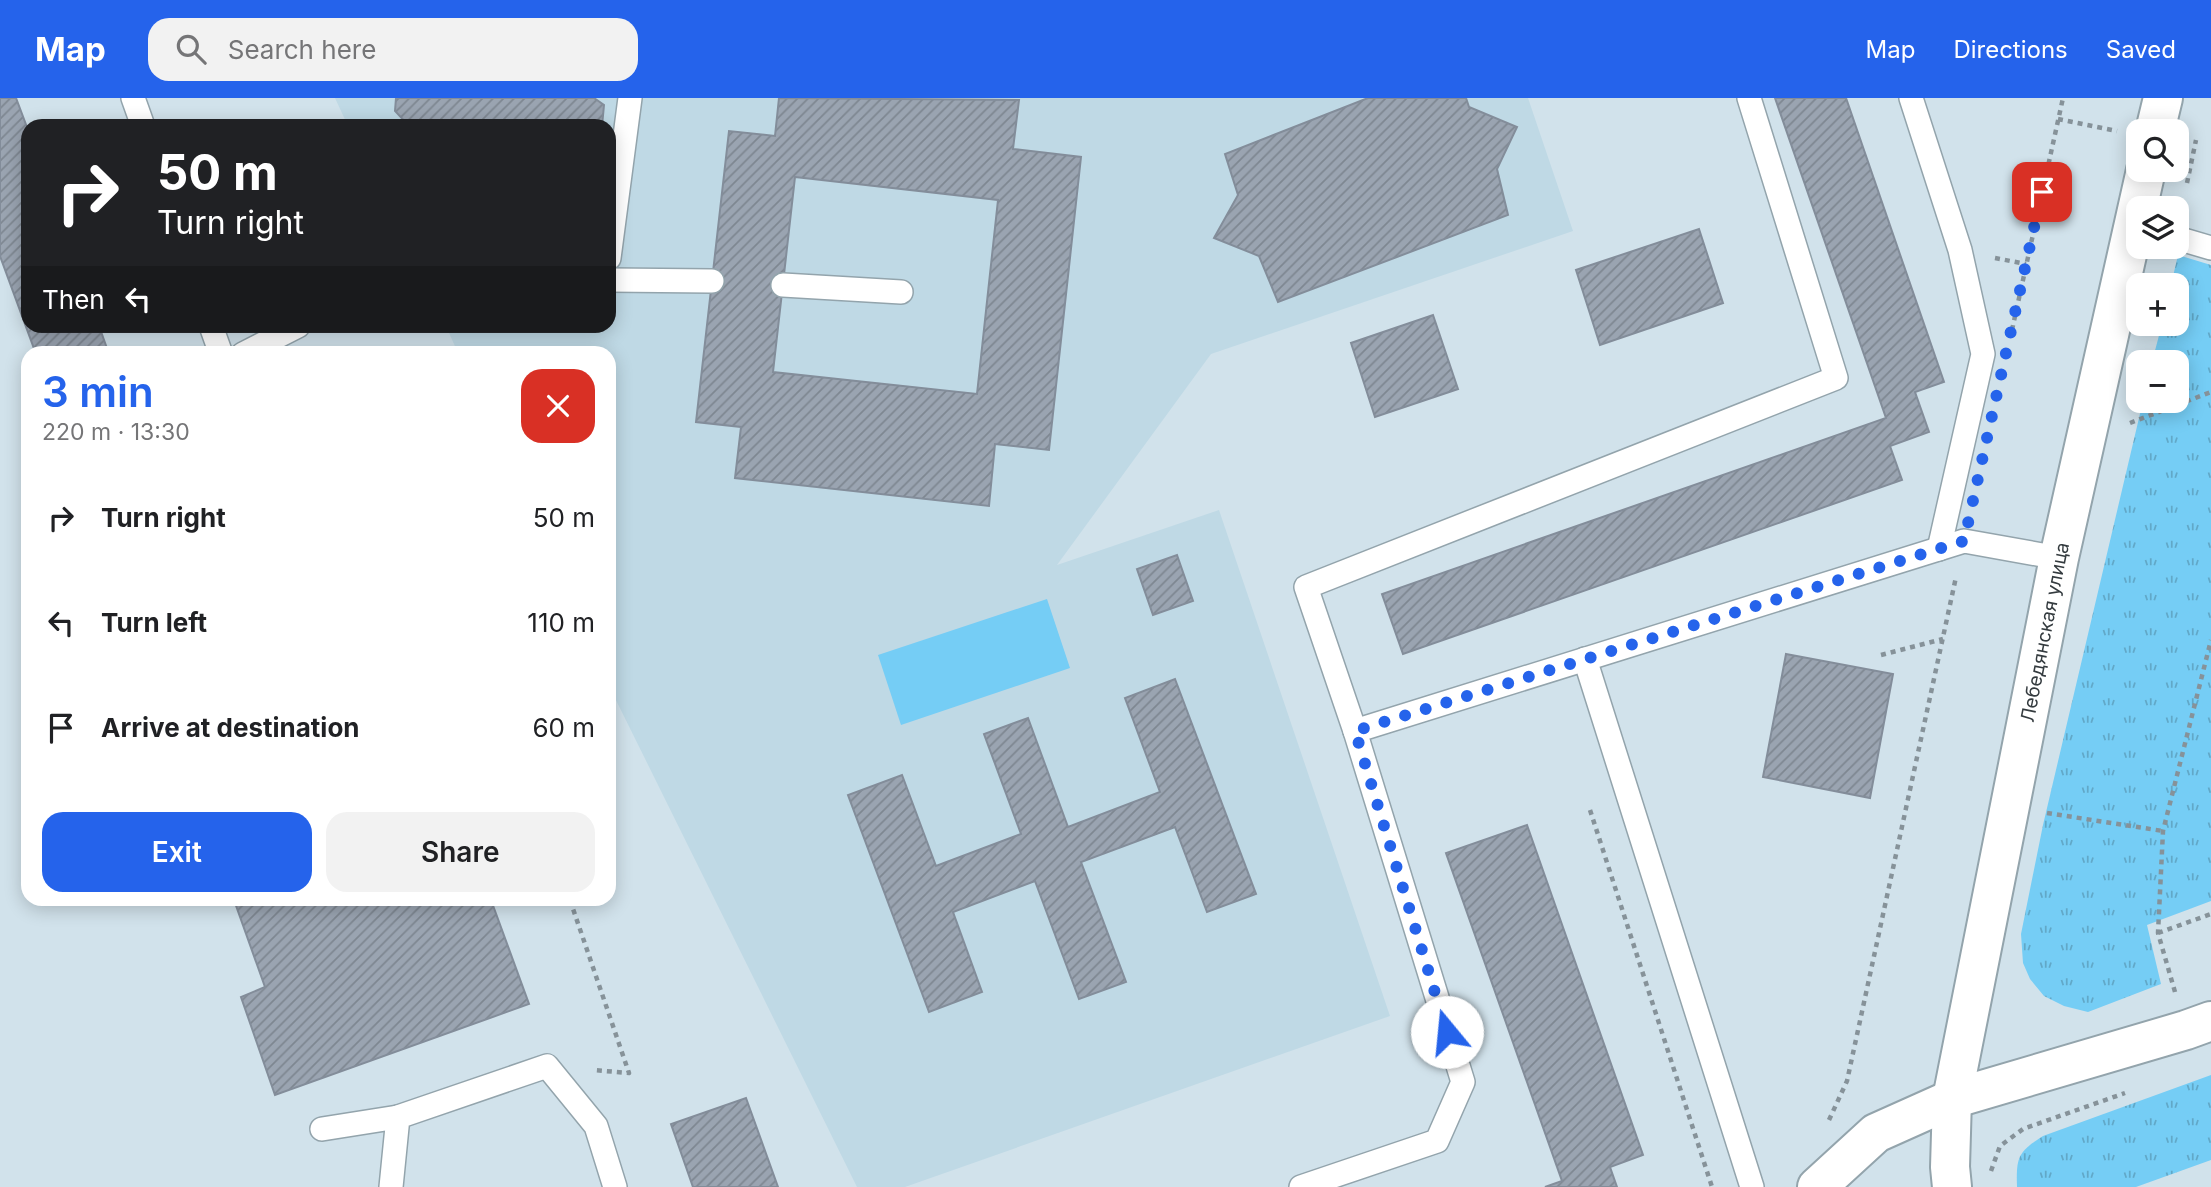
<!DOCTYPE html>
<html lang="en">
<head>
<meta charset="utf-8">
<style>
	body { margin:0; font-family:Inter,sans-serif; background:#f2f2f2; color:#202124; height:100vh; display:flex; flex-direction:column; font-size:26px; white-space:nowrap }
	* { box-sizing:border-box; margin:0 }
	p { font-size:23px; color:#757577 }
	.icon { flex:none; width:38px; height:38px; fill:none; stroke:currentColor; stroke-width:2; stroke-linecap:round; stroke-linejoin:round }
	.map { position:relative; flex:1; overflow:hidden }
	.sheet { position:absolute; left:21px; top:248px; width:595px; height:560px; display:flex; flex-direction:column; background:#fff; border-radius:21px; box-shadow:0 4px 18px #0003 }
	.sheet>* { flex:none }
	.hud { position:absolute; left:21px; top:21px; width:595px; height:214px; border-radius:21px; box-shadow:0 4px 18px #0003; background:#202124; color:#fff; overflow:hidden }
	.buttons { position:absolute; left:2126px; top:21px; display:grid; gap:14px }
	.buttons a { display:grid; place-items:center; width:63px; height:63px; border-radius:14px; background:#fff; box-shadow:0 4px 18px #0003; font-size:35px }
	.pin { position:absolute; display:grid; place-items:center; width:60px; height:60px; color:#fff; margin:-30px; border-radius:14px; box-shadow:0 4px 10px #0006 }
	.me { position:absolute; width:77px; margin:-38px; rotate:343deg; stroke-linejoin:round; filter:drop-shadow(0 0 5px #0008) }
	.turn { display:flex; align-items:center; gap:24px; height:147px; padding:0 21px; font-size:32px }
	.turn .icon { width:91px; height:91px; stroke-width:2.5 }
	.turn b { display:block; font-size:49px; line-height:60px }
	.then { display:flex; align-items:center; height:66px; padding:0 21px; background:#0003; gap:14px; font-size:26px }
	.round { display:grid; place-items:center; flex:none; width:74px; height:74px; border-radius:21px; background:#f2f2f2 }
	.summary { display:flex; align-items:center; justify-content:space-between; height:119px; padding:0 21px }
	h1 { font-size:42px; font-weight:600; line-height:52px; color:#2563eb }
	.cta { display:flex; gap:14px; margin-top:auto; padding:14px 21px }
	.cta a { flex:1; height:80px; border-radius:21px; background:#2563eb; color:#fff; font-size:28px; font-weight:600; line-height:80px; text-align:center }
	.cta a+a { background:#f2f2f2; color:#202124 }
	ul { padding:0; list-style:none }
	li { display:flex; align-items:center; gap:21px; height:105px; padding:0 21px }
	li div { flex:1 }
	li b { display:block; font-size:26px }
	li em { font-style:normal }
	header { display:flex; align-items:center; gap:42px; box-sizing:border-box; height:98px; padding:0 35px; background:#2563eb; color:#fff }
	header strong { font-size:33px }
	nav { display:flex; gap:38px; margin-inline-start:auto; font-size:24px }
	.search { width:490px; height:63px; background:#f2f2f2; display:flex; align-items:center; gap:18px; box-sizing:border-box; padding:0 24px; border-radius:21px; color:#757577; font-size:26px }
	.map>svg:first-child { display:block }
</style>
</head>
<body>
<header>
<strong>Map</strong>
<div class="search"><svg class="icon" aria-label="search" viewBox="0 0 24 24"><circle cx="10" cy="10" r="6"/><path d="M15 15l6 6"/></svg>Search here</div>
<nav><a>Map</a><a>Directions</a><a>Saved</a></nav>
</header>
<div class="map">
<svg width="2211" height="1089" viewBox="0 0 2211 1089">
	<defs>
		<pattern id="grass-tufts" width="24" height="20" patternUnits="userSpaceOnUse" patternTransform="scale(1.75)"><rect width="24" height="20" fill="#75cdf5"/><path d="M3 7l-1-3M5 7V3M7 7l1-3M15 17l-1-3M17 17v-4M19 17l1-3" fill="none" stroke="#61a8c8"/></pattern>
		<pattern id="building-hatch" width="6" height="6" patternUnits="userSpaceOnUse" patternTransform="scale(1.75)"><rect width="6" height="6" fill="#9aa4b1"/><path d="M-1 1l2-2M0 6l6-6M5 7l2-2" fill="none" stroke="#7e8791"/></pattern>
	</defs>
	<rect width="100%" height="100%" fill="#d1e2eb"/>
	<polygon fill="#bfd9e5" points="335,0 1528,0 1573,133 1211,256 1057,467 1219,412 1390,918 905,1089 857,1089 609,588 609,256 458,255 446,228 609,228 609,28 348,28"/>
	<g fill="url(#grass-tufts)">
		<polygon points="2178,157 2211,167 2211,803 2147,827 2161,886 2088,914 2064,908 2044,898 2030,881 2023,865 2021,836 2043,727 2143,303 2177,303 2177,264 2152,264 2162,226 2177,226 2177,187 2171,187"/>
		<path d="M2211,977V1062L2136,1089H2017C2016,1059 2018,1054 2043,1038Z"/>
	</g>
	<polygon fill="#75cdf5" points="1047,501 1070,570 901,627 878,557"/>
	<g fill="url(#building-hatch)" stroke="#838d9a" stroke-width="2" fill-rule="evenodd">
		<polygon points="0,0 16,0 28,32 28,228 99,228 109,256 36,256 0,158"/>
		<polygon points="396,0 594,0 604,7 602,28 409,28 395,13"/>
		<path d="M779,0L1019,2L1013,51L1081,59L1049,352L995,346L989,408L735,380L741,329L696,324L729,33L775,38ZM795,79L998,102L977,296L773,274Z"/>
		<polygon points="1368,0 1466,0 1469,9 1517,29 1497,71 1508,117 1278,204 1259,158 1214,140 1238,97 1225,56"/>
		<polygon points="1775,0 1846,0 1944,284 1915,294 1929,334 1890,348 1902,382 1403,556 1382,496 1886,320"/>
		<polygon points="1699,131 1723,205 1600,247 1576,172"/>
		<polygon points="1433,217 1458,291 1375,319 1351,245"/>
		<polygon points="1177,457 1193,503 1153,517 1137,471"/>
		<polygon points="1786,556 1893,576 1870,700 1763,679"/>
		<polygon points="1175,581 1256,796 1207,814 1175,729 1081,764 1126,884 1079,901 1035,783 953,814 982,894 929,914 848,697 902,677 936,768 1021,736 984,636 1028,620 1068,729 1160,694 1125,600"/>
		<polygon points="1527,727 1643,1057 1610,1069 1617,1089 1545,1089 1562,1083 1446,755"/>
		<polygon points="234,802 468,802 469,804 491,802 529,906 275,997 241,899 265,889"/>
		<polygon points="746,1000 778,1089 693,1089 671,1026"/>
	</g>
	<g fill="none" stroke-linecap="round" stroke-linejoin="round">
		<defs>
			<g id="lane">
				<polyline points="133,0 143,28"/>
				<polyline points="1911,0 1960,152 1983,256 1939,451"/>
				<polyline points="2177,140 2211,150"/>
				<polyline points="609,160 630,0"/>
				<polyline points="609,182 712,183"/>
				<polyline points="783,187 901,194"/>
				<polyline points="211,228 221,256"/>
				<polyline points="243,256 298,228"/>
				<polyline points="1585,561 1752,1089"/>
				<polyline points="1355,633 1306,489 1836,280 1749,0"/>
				<polyline points="322,1031 398,1019"/>
				<polyline points="391,1089 398,1019 547,968 596,1028 615,1089"/>
				<polyline points="1301,1089 1437,1043 1463,984 1355,633 1964,443 2059,460"/>
			</g>
			<g id="secondary">
				<polyline points="2155,33 2163,0"/>
				<polyline points="1817,1089 1876,1035 1952,1001 2186,932 2211,923"/>
				<path id="s1" d="M1952,1089L1950,1069L1952,1001L2059,460L2146,72"/>
			</g>
		</defs>
		<use href="#lane" stroke="#93a4ac" stroke-width="26"/>
		<use href="#secondary" stroke="#93a4ac" stroke-width="42"/>
		<g stroke="#869299" stroke-width="4.5" stroke-dasharray="5 5" stroke-linecap="butt">
			<polyline points="2058,21 2117,33"/>
			<polyline points="2187,85 2196,42"/>
			<polyline points="1995,160 2026,166"/>
			<polyline points="2012,232 2063,0"/>
			<polyline points="2130,325 2211,294"/>
			<polyline points="1881,557 1943,541"/>
			<polyline points="1590,712 1712,1089"/>
			<polyline points="2047,715 2163,733"/>
			<polyline points="570,802 629,975 593,972"/>
			<polyline points="2158,835 2211,816"/>
			<polyline points="2175,894 2158,835 2163,733 2211,542"/>
			<polyline points="1829,1022 1847,983 1956,479"/>
			<polyline points="1991,1073 2000,1048 2023,1031 2125,995"/>
		</g>
		<use href="#lane" stroke="#fff" stroke-width="23"/>
		<use href="#secondary" stroke="#fff" stroke-width="38"/>
	</g>
	<g fill="none" stroke-linecap="round" stroke-linejoin="round">
		<polyline stroke="#2563eb" stroke-width="12" stroke-dasharray="0 21.6" points="1447,934 1355,633 1964,443 2042,94"/>
	</g>
	<g text-anchor="middle" dominant-baseline="central" stroke-width="6" stroke-linejoin="round" paint-order="stroke">
		<g font-size="19" fill="#343b3f" stroke="#d1e2eb">
			<text stroke="none"><textPath href="#s1" startOffset="564">Лебедянская улица</textPath></text>
		</g>
	</g>
</svg>
<div class="buttons">
<a><svg class="icon" aria-label="search" viewBox="0 0 24 24"><circle cx="10" cy="10" r="6"/><path d="M15 15l6 6"/></svg></a>
<a><svg class="icon" aria-label="layers" viewBox="0 0 24 24"><path d="M12 4l9 5-9 5-9-5zM3 14l9 5 9-5"/></svg></a>
<a>+</a>
<a>−</a>
</div>
<div class="pin" style="left:2042px;top:94px;background:#d93025"><svg class="icon" aria-label="arrive" viewBox="0 0 24 24"><path d="M6 21V4h12l-3 4 3 4H6"/></svg></div>
<svg class="me" style="left:1447px;top:934px" viewBox="-20 -20 40 40"><circle r="19" fill="#fff"/><path d="M0-13L10 11 0 6-10 11z" fill="#2563eb"/></svg>
<div class="hud">
<div class="turn"><svg class="icon" aria-label="right" viewBox="0 0 24 24"><path d="M7 20v-9h11M14 6l5 5-5 5"/></svg><div><b>50 m</b>Turn right</div></div>
<div class="then">Then<svg class="icon" aria-label="left" viewBox="0 0 24 24"><path d="M17 20v-9H6M10 6l-5 5 5 5"/></svg></div>
</div>
<section class="sheet">
<div class="summary"><div><h1>3 min</h1><p>220 m · 13:30</p></div><a class="round" style="background:#d93025;color:#fff"><svg class="icon" aria-label="close" viewBox="0 0 24 24"><path d="M6 6l12 12M18 6L6 18"/></svg></a></div>
<ul>
<li><svg class="icon" aria-label="right" viewBox="0 0 24 24"><path d="M7 20v-9h11M14 6l5 5-5 5"/></svg><div><b>Turn right</b></div><em>50 m</em></li>
<li><svg class="icon" aria-label="left" viewBox="0 0 24 24"><path d="M17 20v-9H6M10 6l-5 5 5 5"/></svg><div><b>Turn left</b></div><em>110 m</em></li>
<li><svg class="icon" aria-label="arrive" viewBox="0 0 24 24"><path d="M6 21V4h12l-3 4 3 4H6"/></svg><div><b>Arrive at destination</b></div><em>60 m</em></li>
</ul>
<div class="cta"><a>Exit</a><a>Share</a></div>
</section>
</div>
</body>
</html>
